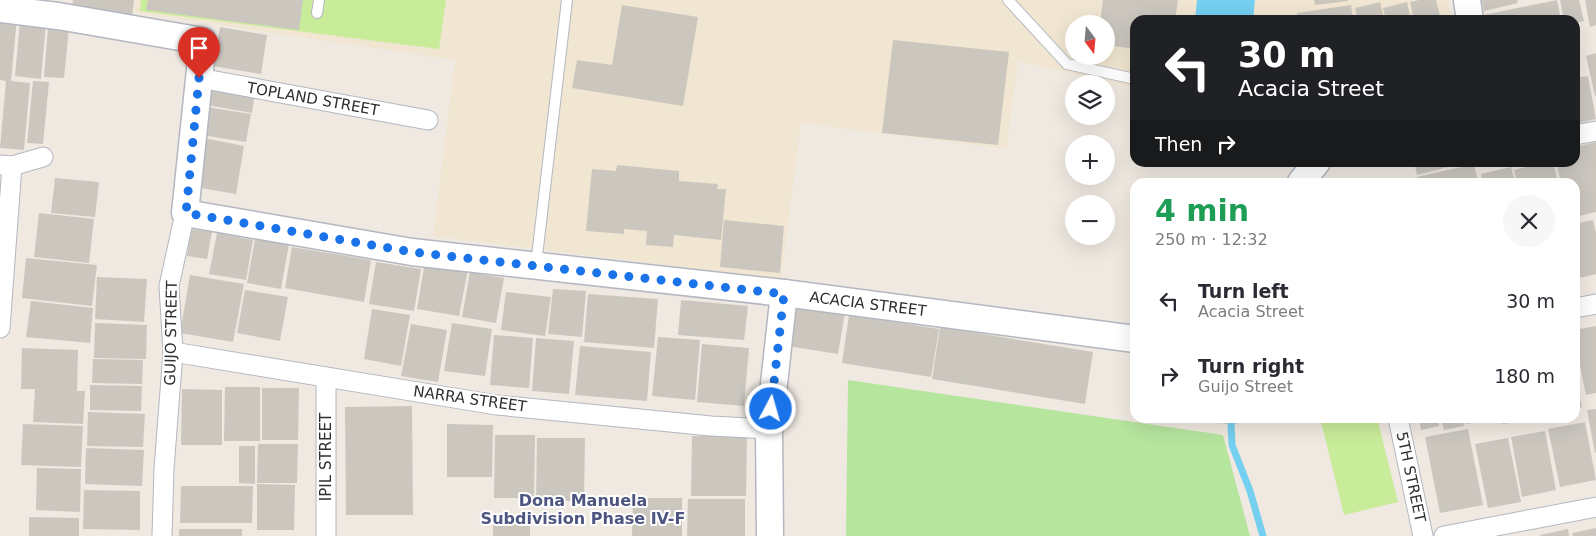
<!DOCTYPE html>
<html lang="en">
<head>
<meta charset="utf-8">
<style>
	body { margin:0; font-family:"DejaVu Sans",sans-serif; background:#f7f7f7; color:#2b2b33; height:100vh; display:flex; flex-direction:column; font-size:19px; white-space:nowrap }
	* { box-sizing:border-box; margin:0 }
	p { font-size:16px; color:#7c7c81 }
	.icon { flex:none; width:28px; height:28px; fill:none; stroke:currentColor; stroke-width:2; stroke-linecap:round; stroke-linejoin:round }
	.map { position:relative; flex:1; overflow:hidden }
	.side { position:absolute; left:1130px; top:178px; width:450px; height:245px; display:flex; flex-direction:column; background:#fff; border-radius:15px; box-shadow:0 5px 20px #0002 }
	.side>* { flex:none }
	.hud { position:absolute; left:1130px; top:15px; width:450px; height:152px; border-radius:15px; box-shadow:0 5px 20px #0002; background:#202124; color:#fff; overflow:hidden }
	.needle { width:32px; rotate:164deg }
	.controls { position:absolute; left:1065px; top:15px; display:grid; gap:10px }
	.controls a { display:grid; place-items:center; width:50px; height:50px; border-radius:50%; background:#fff; box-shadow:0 5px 20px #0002; font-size:25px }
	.pin { position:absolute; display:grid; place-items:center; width:42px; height:42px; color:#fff; margin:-51px -21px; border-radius:50% 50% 50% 0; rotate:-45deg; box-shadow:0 0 5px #0007 }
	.pin .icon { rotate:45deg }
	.me { position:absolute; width:55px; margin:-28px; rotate:6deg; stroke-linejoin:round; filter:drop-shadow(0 0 4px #0008) }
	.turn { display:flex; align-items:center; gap:18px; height:105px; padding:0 25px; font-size:22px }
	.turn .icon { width:65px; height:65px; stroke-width:2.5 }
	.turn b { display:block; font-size:35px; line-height:42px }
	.then { display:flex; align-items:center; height:48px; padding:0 25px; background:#0003; gap:10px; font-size:19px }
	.round { display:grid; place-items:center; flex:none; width:52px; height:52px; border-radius:26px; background:#f7f7f7 }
	.head { display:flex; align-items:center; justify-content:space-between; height:85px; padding:0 25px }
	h1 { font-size:30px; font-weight:700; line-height:38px; color:#1e9e55 }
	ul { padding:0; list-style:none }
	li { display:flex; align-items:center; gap:15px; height:75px; padding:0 25px }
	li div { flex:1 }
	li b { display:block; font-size:19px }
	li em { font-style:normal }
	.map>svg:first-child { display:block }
</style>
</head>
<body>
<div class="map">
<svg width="1596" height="536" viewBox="0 0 1596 536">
	<rect width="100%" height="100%" fill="#efe9e1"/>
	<path fill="#f0e6d1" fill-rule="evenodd" d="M136,0H1448L1452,20H1135V88L1018,61L1006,149L801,123L781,279L433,236L455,60L134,12ZM1074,24H1106V56H1074Z"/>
	<polygon fill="#b6e59e" points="848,380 1223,435 1250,536 846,536"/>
	<g fill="#c9ec9a">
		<polygon points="141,0 446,0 439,49 140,11"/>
		<polygon points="1335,418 1377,418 1398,502 1344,515 1321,421"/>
	</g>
	<polygon fill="#75cff0" points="1197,0 1255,0 1253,20 1195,20"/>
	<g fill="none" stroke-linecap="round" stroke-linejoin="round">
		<polyline stroke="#75cff0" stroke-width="7" points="1236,418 1231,423 1232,445 1250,491 1263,536"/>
	</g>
	<g fill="#cbc7bf">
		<polygon points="73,0 134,0 132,18 71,12"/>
		<polygon points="148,0 303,0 299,30 146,10"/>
		<polygon points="1103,0 1178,0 1175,20 1135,20 1135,49 1106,45 1106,24 1100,24"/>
		<polygon points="1314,0 1348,0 1348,1 1315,5"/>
		<polygon points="1419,0 1436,0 1441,20 1414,20 1410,2"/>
		<polygon points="1482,0 1517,0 1518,3 1484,11"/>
		<polygon points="1557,0 1561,20 1485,20 1484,15"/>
		<polygon points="1560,0 1579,0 1584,21 1575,23 1575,20 1564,20"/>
		<polygon points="1585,0 1596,0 1596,25 1590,27"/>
		<polygon points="1380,2 1384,20 1358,20 1355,8"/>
		<polygon points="1407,2 1411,20 1386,20 1383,8"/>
		<polygon points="622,5 698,17 683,106 572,88 577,60 612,65"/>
		<polygon points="1351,5 1353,20 1298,20 1297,13"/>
		<polygon points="0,16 17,18 11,81 30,83 24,150 0,148 6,81 0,80"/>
		<polygon points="20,21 46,23 41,79 15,76"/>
		<polygon points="48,27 69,28 64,78 44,77"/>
		<polygon points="220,27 267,35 261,74 213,66"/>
		<polygon points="893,40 1009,52 998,145 882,133"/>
		<polygon points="1596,53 1596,96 1595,96 1586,56"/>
		<polygon points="1588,76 1596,119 1575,124 1575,78"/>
		<polygon points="33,81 49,82 43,144 27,143"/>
		<polygon points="210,84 255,92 252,113 207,105"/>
		<polygon points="206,107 251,114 246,142 201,135"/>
		<polygon points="204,138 244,146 236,194 195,187"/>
		<polygon points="1596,142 1596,212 1575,217 1575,182 1561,182 1556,162 1575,162 1575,147"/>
		<polygon points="1414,162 1464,162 1464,163 1417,175"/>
		<polygon points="1544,162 1553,162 1558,182 1517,182 1514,170"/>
		<polygon points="1474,164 1478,182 1419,182 1417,177"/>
		<polygon points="617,165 679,171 679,181 718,184 717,189 726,189 721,240 674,235 673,247 646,245 647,231 624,229 624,234 586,231 592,169 616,171"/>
		<polygon points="1511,167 1515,182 1483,182 1481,174"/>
		<polygon points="55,178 99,182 95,217 51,213"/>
		<polygon points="39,213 94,219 89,263 34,257"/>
		<polygon points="724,220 784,226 780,273 720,267"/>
		<polygon points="1593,220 1596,233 1596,274 1575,279 1575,224"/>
		<polygon points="191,229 212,232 207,259 187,256"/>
		<polygon points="217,233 253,240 246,280 209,274"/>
		<polygon points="255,239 289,244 281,289 247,283"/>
		<polygon points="292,247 371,260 364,302 285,288"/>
		<polygon points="26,258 97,265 92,306 22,298"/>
		<polygon points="376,262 421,269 414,311 369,304"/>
		<polygon points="425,262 468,269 459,316 417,309"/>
		<polygon points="470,272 504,278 496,323 462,317"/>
		<polygon points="190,275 244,284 233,342 180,333"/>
		<polygon points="97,277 147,279 144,322 95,319"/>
		<polygon points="553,289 586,291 582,337 548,334"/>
		<polygon points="245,290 288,297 280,341 237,333"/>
		<polygon points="506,292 551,297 545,336 501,330"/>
		<polygon points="588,294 658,299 654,348 584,342"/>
		<polygon points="795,298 846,306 838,354 787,346"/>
		<polygon points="681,300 748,306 744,340 678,335"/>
		<polygon points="31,301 93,308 90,343 26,337"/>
		<polygon points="372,309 410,315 401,366 364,359"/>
		<polygon points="849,315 939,329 931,377 842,363"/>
		<polygon points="95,323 147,325 146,359 94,358"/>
		<polygon points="452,323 492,329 485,376 444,371"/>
		<polygon points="411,324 447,330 438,382 401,376"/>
		<polygon points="1596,326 1596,393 1586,395 1575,340 1575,330"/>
		<polygon points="940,327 1093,352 1085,404 932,379"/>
		<polygon points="494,335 533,338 529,388 490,385"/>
		<polygon points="658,337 700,340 695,400 652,396"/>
		<polygon points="536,338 574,341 569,394 532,391"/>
		<polygon points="702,344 749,348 744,406 697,402"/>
		<polygon points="580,346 651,352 647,401 575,395"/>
		<polygon points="22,348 78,350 77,391 85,391 83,424 33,422 35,389 21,389"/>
		<polygon points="93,359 143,360 142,384 92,383"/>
		<polygon points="1577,382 1582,407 1575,409 1575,383"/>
		<polygon points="90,385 142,386 141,411 90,410"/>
		<polygon points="225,387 260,387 260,441 224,441"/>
		<polygon points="262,388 299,388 298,440 262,440"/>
		<polygon points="182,389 222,390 222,445 181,445"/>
		<polygon points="412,406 413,515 346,515 345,407"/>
		<polygon points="1596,409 1596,452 1595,453 1587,410"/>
		<polygon points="88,412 145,414 143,447 87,446"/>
		<polygon points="1191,418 1227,418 1227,424"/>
		<polygon points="1419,418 1438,418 1439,426 1421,430"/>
		<polygon points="1441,418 1462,418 1464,426 1444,430"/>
		<polygon points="1465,418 1495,418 1466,424"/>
		<polygon points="1502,418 1534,418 1503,424"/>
		<polygon points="1585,422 1596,480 1560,487 1548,429"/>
		<polygon points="23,424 83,426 81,467 21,465"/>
		<polygon points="447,424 493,425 492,477 447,477"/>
		<polygon points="1468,429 1483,505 1440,513 1425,437"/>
		<polygon points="1545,431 1556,490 1522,497 1511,437"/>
		<polygon points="495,435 535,435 534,498 494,498"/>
		<polygon points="692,436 747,436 746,496 691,496"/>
		<polygon points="537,438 585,438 584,501 536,501"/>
		<polygon points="1508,438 1521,502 1488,508 1475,444"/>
		<polygon points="258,444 298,444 297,483 257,483"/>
		<polygon points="239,446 255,446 255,484 239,483"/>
		<polygon points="86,448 144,450 142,486 85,484"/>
		<polygon points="37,468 81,469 80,512 36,510"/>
		<polygon points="257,484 295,485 294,530 257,530"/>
		<polygon points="181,486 253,486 252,523 180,523"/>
		<polygon points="84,490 140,491 140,530 83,529"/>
		<polygon points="633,498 682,498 682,536 632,536"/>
		<polygon points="688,499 745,499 745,536 687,536"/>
		<polygon points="29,517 79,518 79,536 29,536"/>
		<rect x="493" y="517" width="37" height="19"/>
		<polygon points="1596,528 1596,536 1573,536 1572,533"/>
		<rect x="179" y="529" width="63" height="7"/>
		<polygon points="1568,529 1569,536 1540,536 1540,535"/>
	</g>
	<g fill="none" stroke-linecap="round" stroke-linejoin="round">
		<defs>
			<g id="lane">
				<polyline points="1008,0 1067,64 1135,79"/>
				<polyline points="317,13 319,0"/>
				<polyline points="536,265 567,0"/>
			</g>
			<g id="street">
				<polyline points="199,78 428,120"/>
				<polyline points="1575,135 1596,131"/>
				<polyline points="1,165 12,166 43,157"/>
				<polyline points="1575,308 1596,304"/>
				<polyline points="0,328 12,166"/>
				<polyline points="173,352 497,405 711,426 769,429"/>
				<polyline points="326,377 326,536"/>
				<polyline points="1398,418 1423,536"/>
				<polyline points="162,536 164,469 173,352 169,286 185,213"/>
				<polyline points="1444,536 1596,507"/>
			</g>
			<g id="secondary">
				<polyline points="1467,0 1470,20"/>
				<polyline points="0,9 58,16 203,41 185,213 412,252 784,293 1135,339"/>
				<polyline points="1301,182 1317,162"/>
				<polyline points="770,536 769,429 784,293"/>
			</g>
		</defs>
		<use href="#lane" stroke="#b4b7c1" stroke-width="12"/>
		<use href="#street" stroke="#b4b7c1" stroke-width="21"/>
		<use href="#secondary" stroke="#b4b7c1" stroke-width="29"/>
		<use href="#lane" stroke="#fff" stroke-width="10"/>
		<use href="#street" stroke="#fff" stroke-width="19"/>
		<use href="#secondary" stroke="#fff" stroke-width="26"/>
	</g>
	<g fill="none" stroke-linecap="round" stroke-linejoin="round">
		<polyline stroke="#1a73e8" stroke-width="9" stroke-dasharray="0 16.2" points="199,78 186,213 412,252 784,294 771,409"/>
	</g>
	<g text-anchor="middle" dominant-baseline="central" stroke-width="4" stroke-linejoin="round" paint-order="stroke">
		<g font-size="15" fill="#2e2e2e" stroke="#fff">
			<text transform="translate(313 99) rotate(10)">TOPLAND STREET</text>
			<text transform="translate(868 304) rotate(7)">ACACIA STREET</text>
			<text transform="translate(171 333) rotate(-89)">GUIJO STREET</text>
			<text transform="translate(470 399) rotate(8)">NARRA STREET</text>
			<text transform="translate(326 457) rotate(-90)">IPIL STREET</text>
			<text transform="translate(1411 477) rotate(78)">5TH STREET</text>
		</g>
		<g font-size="16" font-weight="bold" fill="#4d5680" stroke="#fff">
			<text x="583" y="500">Dona Manuela<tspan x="583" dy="18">Subdivision Phase IV-F</tspan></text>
		</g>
	</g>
</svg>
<div class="controls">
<a><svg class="needle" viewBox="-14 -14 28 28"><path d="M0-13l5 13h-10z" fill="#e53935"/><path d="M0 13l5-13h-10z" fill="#7c7c81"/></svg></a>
<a><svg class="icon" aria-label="layers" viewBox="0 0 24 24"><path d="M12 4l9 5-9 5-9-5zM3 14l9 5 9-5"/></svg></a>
<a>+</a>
<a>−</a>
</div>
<div class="pin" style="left:199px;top:78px;background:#d93025"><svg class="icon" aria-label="arrive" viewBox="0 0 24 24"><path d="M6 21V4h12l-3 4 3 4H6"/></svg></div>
<svg class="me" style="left:771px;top:409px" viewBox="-20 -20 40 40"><circle r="17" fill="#1a73e8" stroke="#fff" stroke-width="3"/><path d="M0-11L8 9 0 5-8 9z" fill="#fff"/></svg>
<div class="hud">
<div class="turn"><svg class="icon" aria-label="left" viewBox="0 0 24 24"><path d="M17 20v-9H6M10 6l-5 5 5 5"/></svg><div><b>30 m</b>Acacia Street</div></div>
<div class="then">Then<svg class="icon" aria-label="right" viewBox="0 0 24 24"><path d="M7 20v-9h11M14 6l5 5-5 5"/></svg></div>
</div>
<section class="side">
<div class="head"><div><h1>4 min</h1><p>250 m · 12:32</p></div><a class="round"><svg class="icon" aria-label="close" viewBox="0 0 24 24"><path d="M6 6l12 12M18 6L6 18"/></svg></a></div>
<ul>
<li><svg class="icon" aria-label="left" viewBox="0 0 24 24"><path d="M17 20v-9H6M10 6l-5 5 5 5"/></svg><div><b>Turn left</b><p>Acacia Street</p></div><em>30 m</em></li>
<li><svg class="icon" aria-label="right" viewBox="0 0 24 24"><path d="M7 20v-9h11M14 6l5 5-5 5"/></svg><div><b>Turn right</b><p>Guijo Street</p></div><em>180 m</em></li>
</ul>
</section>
</div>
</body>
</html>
